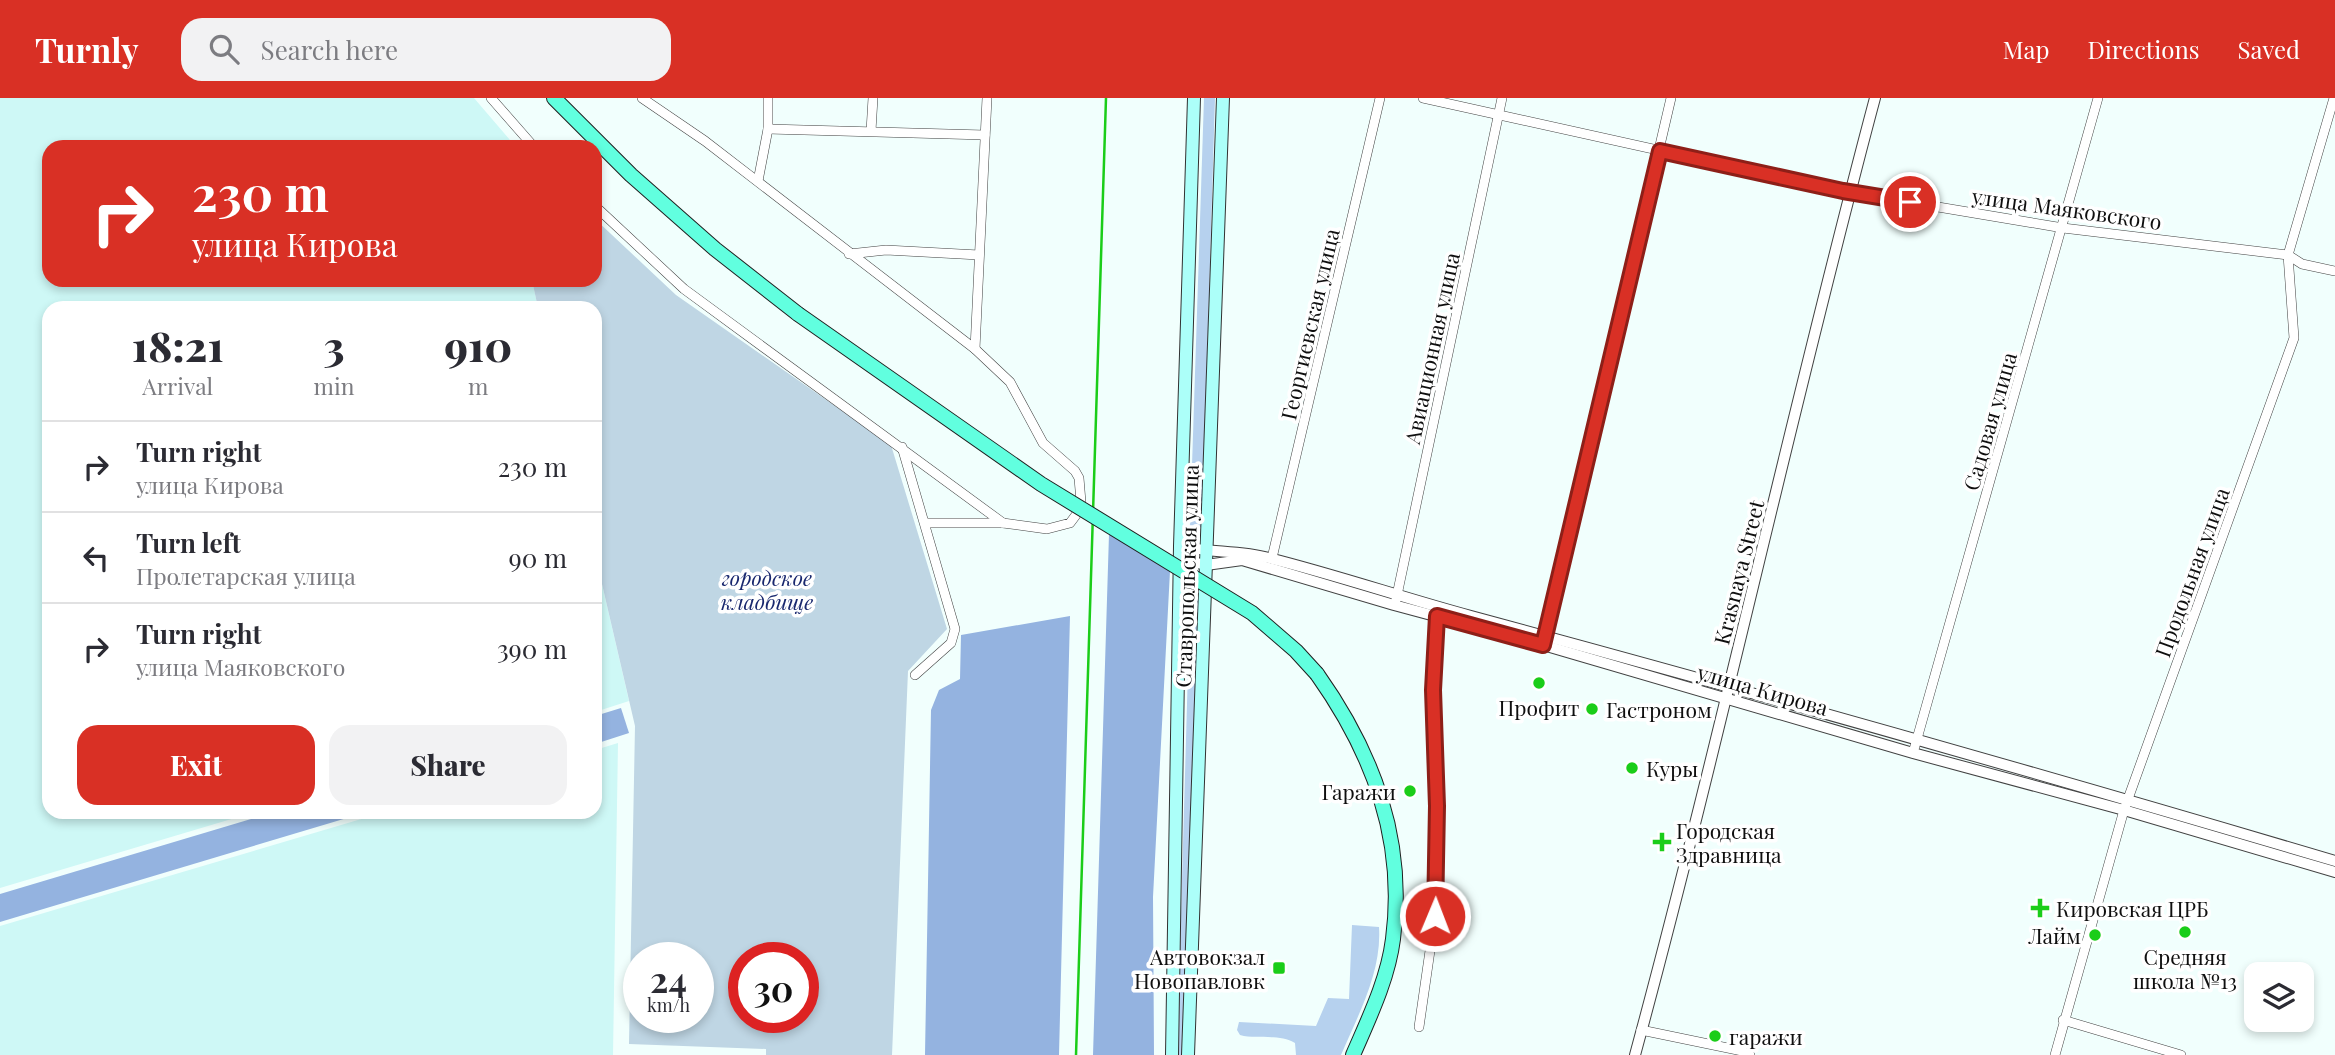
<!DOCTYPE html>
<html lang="en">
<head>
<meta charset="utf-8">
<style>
	body { margin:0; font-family:"Playfair Display",serif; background:#f2f2f3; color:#2b2b33; height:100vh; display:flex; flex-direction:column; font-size:26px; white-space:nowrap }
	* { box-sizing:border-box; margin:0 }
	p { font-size:23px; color:#7c7c81 }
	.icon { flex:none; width:38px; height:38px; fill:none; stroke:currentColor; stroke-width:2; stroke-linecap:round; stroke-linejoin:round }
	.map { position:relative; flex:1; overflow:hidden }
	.side { position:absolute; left:42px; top:203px; width:560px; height:518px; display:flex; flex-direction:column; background:#fff; border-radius:21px; box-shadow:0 4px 10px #0003 }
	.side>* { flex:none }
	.top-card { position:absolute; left:42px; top:42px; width:560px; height:147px; border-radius:21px; box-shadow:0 4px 10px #0003; background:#d93025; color:#fff; overflow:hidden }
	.fabs { position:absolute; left:2244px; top:864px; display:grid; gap:14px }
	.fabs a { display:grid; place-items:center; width:70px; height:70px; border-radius:14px; background:#fff; box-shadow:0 4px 10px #0003; font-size:35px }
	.speed { position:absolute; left:623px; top:844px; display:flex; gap:14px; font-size:35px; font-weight:700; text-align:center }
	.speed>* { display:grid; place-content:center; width:91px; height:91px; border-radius:50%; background:#fff; box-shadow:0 4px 10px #0003; line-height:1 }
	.speed small { font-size:18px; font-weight:400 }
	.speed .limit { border:10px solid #d22; background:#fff; color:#111 }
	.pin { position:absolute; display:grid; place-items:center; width:60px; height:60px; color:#fff; margin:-30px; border:4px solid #fff; border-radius:50%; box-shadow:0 2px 7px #0007 }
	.me { position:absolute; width:77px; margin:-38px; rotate:1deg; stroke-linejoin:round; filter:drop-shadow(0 0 5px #0008) }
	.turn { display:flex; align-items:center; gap:24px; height:147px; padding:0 35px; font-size:32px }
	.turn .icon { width:91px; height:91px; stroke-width:2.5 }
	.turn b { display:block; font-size:49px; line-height:60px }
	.eta { display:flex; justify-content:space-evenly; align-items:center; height:119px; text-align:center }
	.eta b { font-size:42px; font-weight:800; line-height:49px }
	.cta { display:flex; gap:14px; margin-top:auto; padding:14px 35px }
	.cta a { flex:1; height:80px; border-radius:21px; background:#d93025; color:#fff; font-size:28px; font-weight:800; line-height:80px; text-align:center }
	.cta a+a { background:#f2f2f3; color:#2b2b33 }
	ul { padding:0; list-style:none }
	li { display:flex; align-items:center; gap:21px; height:91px; padding:0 35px; border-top:2px solid #e1e1e2 }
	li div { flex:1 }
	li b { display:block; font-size:26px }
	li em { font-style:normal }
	header { display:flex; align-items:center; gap:42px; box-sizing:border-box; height:98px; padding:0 35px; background:#d93025; color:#fff }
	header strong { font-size:33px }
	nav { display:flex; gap:38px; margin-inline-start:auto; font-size:24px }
	.search { width:490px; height:63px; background:#f2f2f3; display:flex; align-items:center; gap:18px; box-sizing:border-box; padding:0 24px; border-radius:21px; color:#7c7c81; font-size:26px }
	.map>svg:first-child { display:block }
</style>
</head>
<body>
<header>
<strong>Turnly</strong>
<div class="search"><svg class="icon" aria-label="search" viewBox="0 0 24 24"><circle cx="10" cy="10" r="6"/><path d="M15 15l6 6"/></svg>Search here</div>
<nav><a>Map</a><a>Directions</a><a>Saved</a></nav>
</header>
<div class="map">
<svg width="2335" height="957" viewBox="0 0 2335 957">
	<rect width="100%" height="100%" fill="#f1fffd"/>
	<g fill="#cef8f6">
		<polygon points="0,0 474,0 516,49 49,49 49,182 532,182 538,210 49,210 49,714 255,714 0,790"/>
		<polygon points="595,456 629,603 595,614"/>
		<polygon points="618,645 613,957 0,957 0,828 385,714 595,714 595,652"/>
	</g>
	<g fill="#b6d1ee">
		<polygon points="1204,0 1215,0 1202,430 1190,429"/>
		<polygon points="1190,501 1199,501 1186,957 1177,957"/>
		<path d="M1352,827L1379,829C1382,874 1358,917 1341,957H1296L1295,945C1280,935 1258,942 1240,937L1237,932L1239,924L1316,928L1328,900L1349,901Z"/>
	</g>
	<g fill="#94b3e0">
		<polygon points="1109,436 1170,473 1153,799 1154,957 1093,957"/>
		<polygon points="1070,518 1059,957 925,957 931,612 939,592 960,581 961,537"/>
		<polygon points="621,610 629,635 595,646 595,618"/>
		<polygon points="274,714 367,714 0,824 0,796"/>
	</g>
	<path fill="#bfd6e4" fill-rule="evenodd" d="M595,121L676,197L891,347L947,531L908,573L892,957H766V951L629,946L635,628L595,456V210H538L532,182H595ZM639,859H698V919H639ZM744,859H803V919H744Z"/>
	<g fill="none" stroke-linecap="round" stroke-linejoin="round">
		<defs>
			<g id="minor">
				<polyline points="491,0 534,49"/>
				<polyline points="642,0 705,43 975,251 1010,284 1043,345 1075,373 1079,380 1081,404 1076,417 1070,425 1047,431 1003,425 925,425"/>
				<polyline points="1423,0 1843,93 2063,130 2288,157 2302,166 2335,173"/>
				<polyline points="768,31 985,37"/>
				<polyline points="871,33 873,0"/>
				<polyline points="758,83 768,31 768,0"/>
				<polyline points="595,108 684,191 1003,425"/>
				<polyline points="849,156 886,152 979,157"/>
				<polyline points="975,251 987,0"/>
				<polyline points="902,349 955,531 951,545 915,577"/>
				<polyline points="1272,460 1380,0"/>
				<polyline points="1396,502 1502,0"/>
				<polyline points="1544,544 1671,0"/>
				<polyline points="1913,655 2098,0"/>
				<polyline points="2063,922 2181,957"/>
				<polyline points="1419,929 1435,818 1437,708 1433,592 1437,518"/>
				<polyline points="1641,932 1742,953 1750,957"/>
				<polyline points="2055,957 2124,712 2294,240 2288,157 2334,0"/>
			</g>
			<g id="tertiary">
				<path d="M1180,448C1209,455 1239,452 1269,460C1337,477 1404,500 1471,518C1760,596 2048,678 2335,763"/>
				<polyline points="1180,461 1206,467 1242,462 1394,507 1543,547 1913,655 2124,712 2335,774"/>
				<path d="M1635,957C1721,640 1790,318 1875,0"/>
			</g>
			<g id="secondary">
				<polyline points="1172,957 1180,448 1194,0"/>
				<polyline points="1188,957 1223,0"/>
			</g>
			<g id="primary">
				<polyline points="554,0 631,77 715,151 798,216"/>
				<path d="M1317,576C1373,655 1406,742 1393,841C1388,881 1369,920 1353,957"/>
			</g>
		</defs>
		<use href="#minor" stroke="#424242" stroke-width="10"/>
		<use href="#tertiary" stroke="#424242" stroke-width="12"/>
		<use href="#secondary" stroke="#313131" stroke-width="14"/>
		<use href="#primary" stroke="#202020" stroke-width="16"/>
		<use href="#minor" stroke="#fff" stroke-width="9"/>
		<use href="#tertiary" stroke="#fff" stroke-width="10"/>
		<use href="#secondary" stroke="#acfff9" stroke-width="12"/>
		<use href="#primary" stroke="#61ffdf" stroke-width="14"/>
		<polyline stroke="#1bcd19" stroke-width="2.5" points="1076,957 1106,0"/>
		<defs>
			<polyline id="primary-bridge" points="798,216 1041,386 1252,515 1296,553 1317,576"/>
		</defs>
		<use href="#primary-bridge" stroke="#202020" stroke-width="16" stroke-linecap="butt"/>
		<use href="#primary-bridge" stroke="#61ffdf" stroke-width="14"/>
	</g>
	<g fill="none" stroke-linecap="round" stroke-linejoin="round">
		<defs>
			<polyline id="route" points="1435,818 1437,708 1433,592 1437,518 1543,547 1660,53 1843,93 1910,104"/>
		</defs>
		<use href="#route" stroke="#8d1f18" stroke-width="18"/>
		<use href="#route" stroke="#d93025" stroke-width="12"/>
	</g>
	<g fill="#1bcd19" stroke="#fff" stroke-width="2.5">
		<circle cx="1539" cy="585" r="7"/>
		<circle cx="1592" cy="611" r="7"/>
		<circle cx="1632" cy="670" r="7"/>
		<circle cx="1410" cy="693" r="7"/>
		<path d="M1658.5 733.5h7v7h7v7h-7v7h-7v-7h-7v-7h7z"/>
		<path d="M2036.5 799.5h7v7h7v7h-7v7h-7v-7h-7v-7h7z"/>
		<circle cx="2185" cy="834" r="7"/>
		<circle cx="2095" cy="837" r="7"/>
		<rect x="1272" y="863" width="14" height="14" rx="3.5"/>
		<circle cx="1715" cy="938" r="7"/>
	</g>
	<g text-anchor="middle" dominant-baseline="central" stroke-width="7" stroke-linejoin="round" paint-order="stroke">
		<g font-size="21" fill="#0f0f0f" stroke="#fff">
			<text transform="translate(2067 110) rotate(8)">улица Маяковского</text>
			<text transform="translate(1309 226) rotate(-77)">Георгиевская улица</text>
			<text transform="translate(1431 250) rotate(-78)">Авиационная улица</text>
			<text transform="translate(1989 323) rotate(-74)">Садовая улица</text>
			<text transform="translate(1738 474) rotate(-76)">Krasnaya Street</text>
			<text transform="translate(2191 474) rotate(-70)">Продольная улица</text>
			<text transform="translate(1186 478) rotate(-88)">Ставропольская улица</text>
			<text transform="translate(1763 591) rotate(16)">улица Кирова</text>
		</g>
		<g font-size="21" font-style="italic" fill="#18276e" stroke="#fff">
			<text x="767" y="479">городское<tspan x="767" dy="24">кладбище</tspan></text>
		</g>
		<g font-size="21" fill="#0f0f0f" stroke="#fff" text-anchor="start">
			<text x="1539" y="609" text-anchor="middle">Профит</text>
			<text x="1606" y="611">Гастроном</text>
			<text x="1646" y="670">Куры</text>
			<text x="1396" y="693" text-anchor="end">Гаражи</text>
			<text x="1676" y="732">Городская<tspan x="1676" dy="24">Здравница</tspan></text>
			<text x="2056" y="810">Кировская ЦРБ</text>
			<text x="2081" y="837" text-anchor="end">Лайм</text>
			<text x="1265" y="858" text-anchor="end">Автовокзал<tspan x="1265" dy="24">Новопавловк</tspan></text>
			<text x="2185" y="858" text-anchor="middle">Средняя<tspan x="2185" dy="24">школа №13</tspan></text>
			<text x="1729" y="938">гаражи</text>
		</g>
	</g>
</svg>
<div class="fabs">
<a><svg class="icon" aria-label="layers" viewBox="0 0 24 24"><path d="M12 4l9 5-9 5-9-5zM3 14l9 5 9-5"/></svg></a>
</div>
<div class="speed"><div>24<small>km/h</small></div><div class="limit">30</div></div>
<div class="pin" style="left:1910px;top:104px;background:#d93025"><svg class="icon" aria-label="arrive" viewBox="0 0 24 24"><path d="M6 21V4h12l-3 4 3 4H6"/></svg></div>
<svg class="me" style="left:1435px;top:818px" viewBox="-20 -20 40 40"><circle r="17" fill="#d93025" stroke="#fff" stroke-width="3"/><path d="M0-11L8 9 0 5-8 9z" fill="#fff"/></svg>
<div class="top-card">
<div class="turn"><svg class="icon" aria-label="right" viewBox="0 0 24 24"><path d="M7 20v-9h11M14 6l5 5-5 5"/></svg><div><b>230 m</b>улица Кирова</div></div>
</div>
<section class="side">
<div class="eta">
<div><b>18:21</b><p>Arrival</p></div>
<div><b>3</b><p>min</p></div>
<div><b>910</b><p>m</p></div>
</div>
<ul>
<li><svg class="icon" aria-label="right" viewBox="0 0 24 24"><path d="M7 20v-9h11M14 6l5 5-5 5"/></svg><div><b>Turn right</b><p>улица Кирова</p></div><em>230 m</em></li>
<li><svg class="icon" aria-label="left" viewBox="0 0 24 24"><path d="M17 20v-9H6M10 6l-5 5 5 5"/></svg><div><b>Turn left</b><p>Пролетарская улица</p></div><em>90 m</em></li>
<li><svg class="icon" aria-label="right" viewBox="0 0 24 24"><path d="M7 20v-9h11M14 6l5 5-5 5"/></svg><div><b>Turn right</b><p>улица Маяковского</p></div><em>390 m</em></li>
</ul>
<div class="cta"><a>Exit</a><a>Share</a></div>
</section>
</div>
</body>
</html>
